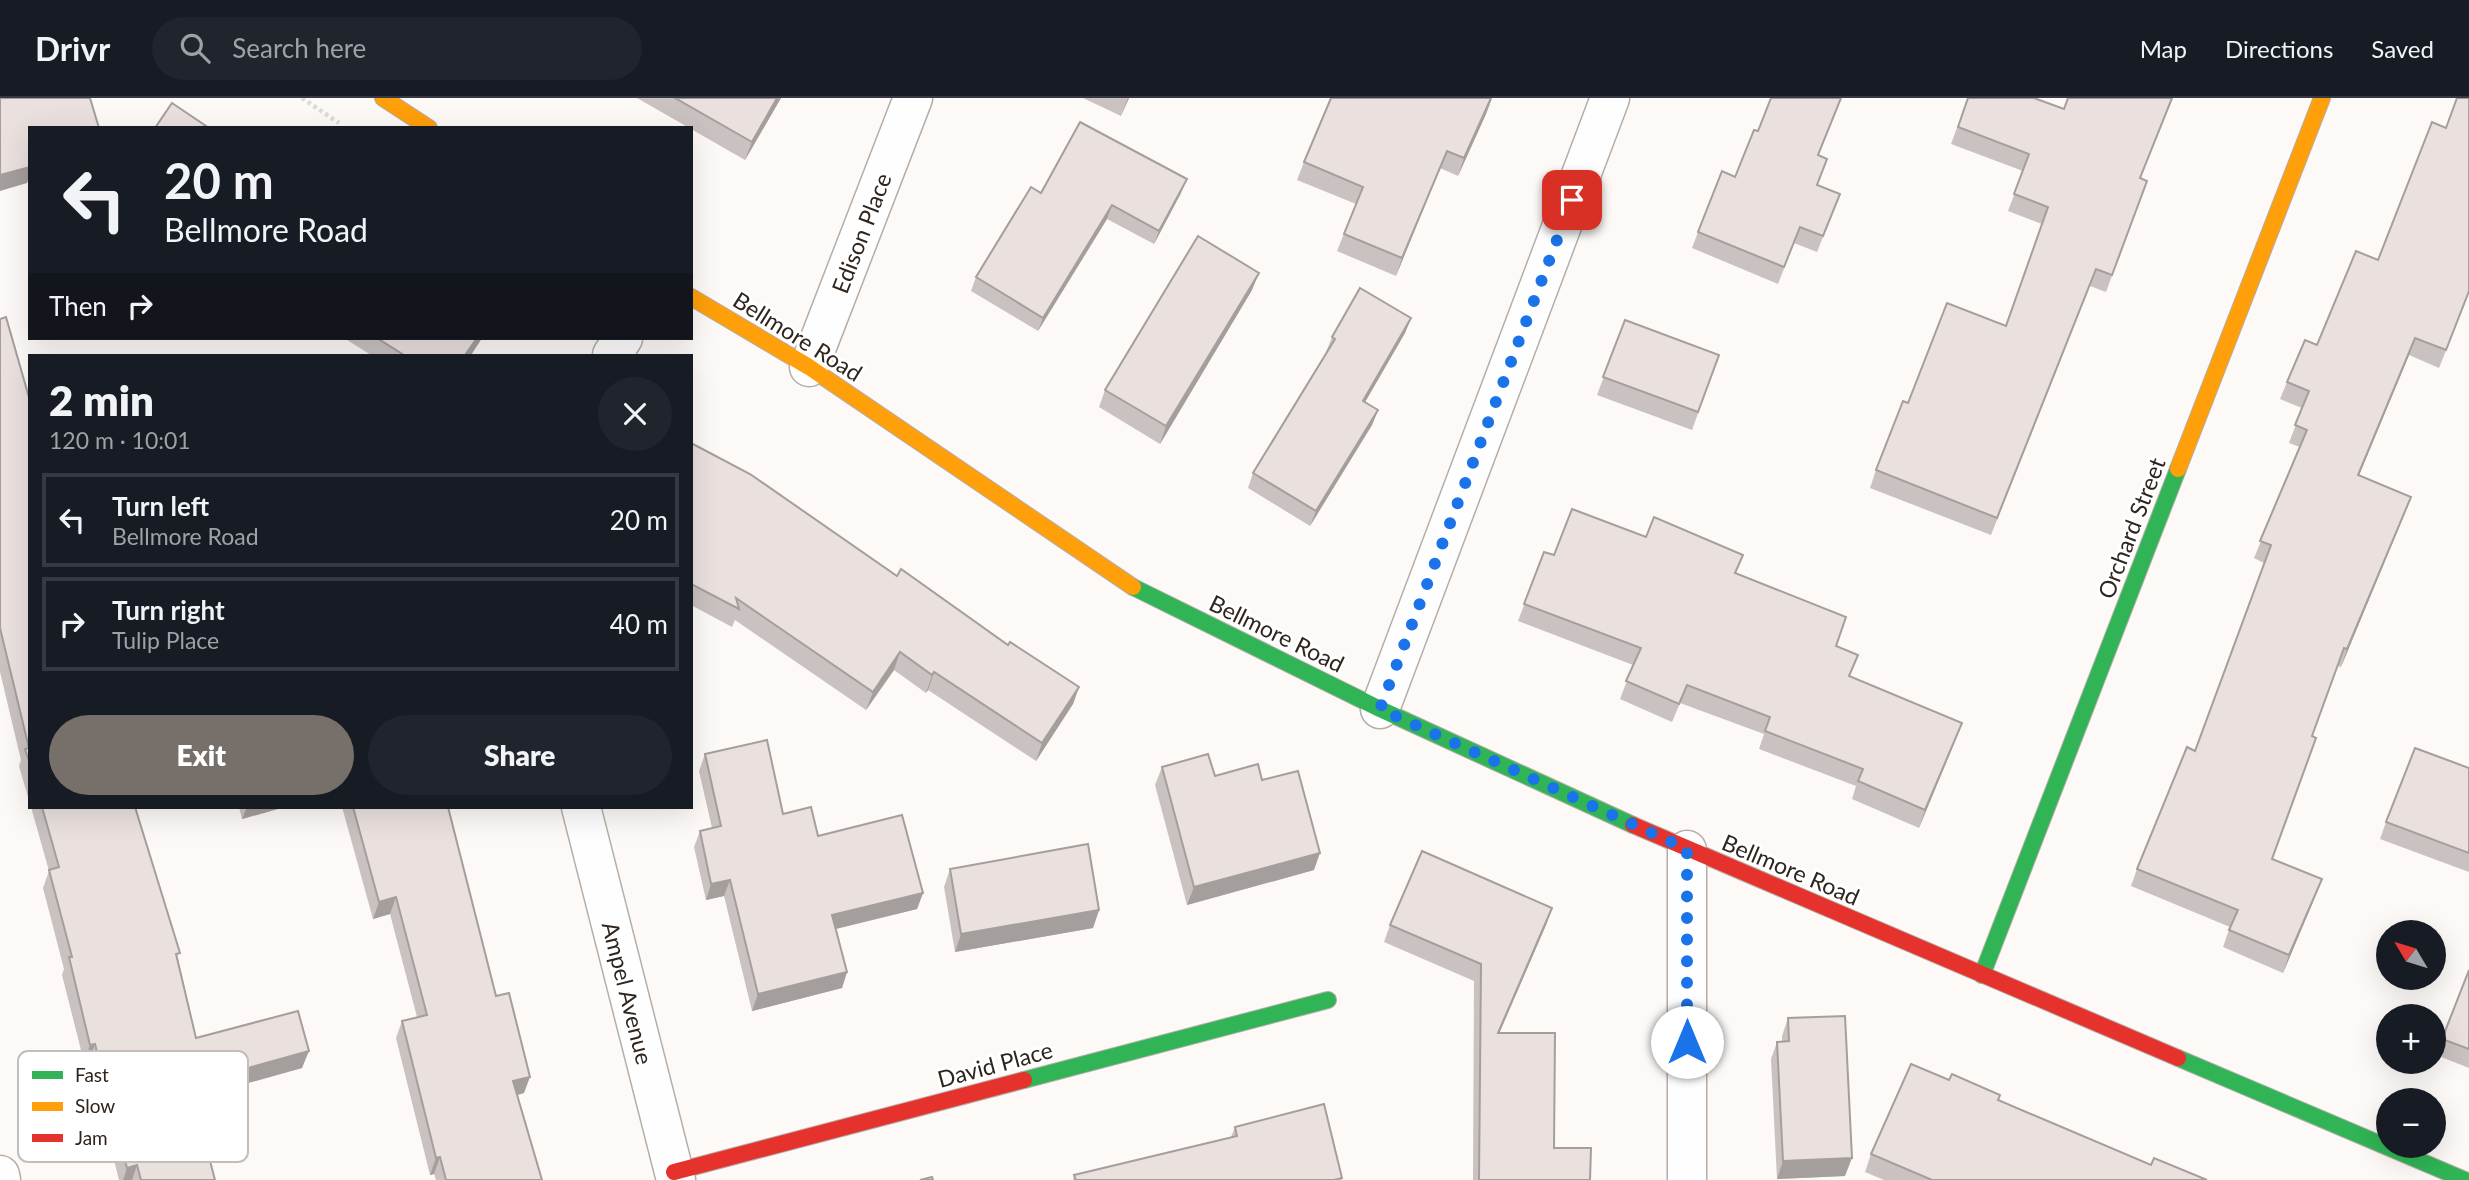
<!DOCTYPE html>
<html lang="en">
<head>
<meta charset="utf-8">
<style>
	body { margin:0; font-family:Lato,sans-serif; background:#20242c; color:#f1f3f6; height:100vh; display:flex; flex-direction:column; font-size:26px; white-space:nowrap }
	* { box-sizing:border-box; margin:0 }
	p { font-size:23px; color:#9ea1a6 }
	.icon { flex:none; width:38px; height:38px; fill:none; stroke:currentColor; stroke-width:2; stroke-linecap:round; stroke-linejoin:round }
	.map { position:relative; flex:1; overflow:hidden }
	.sheet { position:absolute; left:28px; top:256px; width:665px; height:455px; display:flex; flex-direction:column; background:#171b24; border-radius:0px; box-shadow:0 7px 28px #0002 }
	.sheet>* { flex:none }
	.guide { position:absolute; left:28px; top:28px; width:665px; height:214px; border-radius:0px; box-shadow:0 7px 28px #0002; background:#171b24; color:#f1f3f6; overflow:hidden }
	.needle { width:46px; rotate:308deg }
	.tools { position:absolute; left:2376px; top:822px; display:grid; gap:14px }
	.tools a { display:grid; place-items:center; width:70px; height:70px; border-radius:50%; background:#171b24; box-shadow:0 7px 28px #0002; font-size:35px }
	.pin { position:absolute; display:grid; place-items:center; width:60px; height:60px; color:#fff; margin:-30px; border-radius:14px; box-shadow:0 4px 10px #0006 }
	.me { position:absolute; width:77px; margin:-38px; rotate:0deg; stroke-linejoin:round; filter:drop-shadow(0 0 5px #0008) }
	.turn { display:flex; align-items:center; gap:24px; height:147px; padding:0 21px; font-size:32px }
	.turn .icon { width:91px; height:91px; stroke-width:2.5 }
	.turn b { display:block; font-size:49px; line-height:60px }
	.then { display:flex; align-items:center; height:66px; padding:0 21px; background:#0003; gap:14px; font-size:26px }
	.round { display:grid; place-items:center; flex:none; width:74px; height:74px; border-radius:37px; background:#20242c }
	.head { display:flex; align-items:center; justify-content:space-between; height:119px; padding:0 21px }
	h1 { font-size:42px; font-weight:800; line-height:52px }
	.action { display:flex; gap:14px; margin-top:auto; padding:14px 21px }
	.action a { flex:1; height:80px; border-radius:42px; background:#776f69; color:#fff; font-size:28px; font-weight:800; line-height:80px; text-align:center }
	.action a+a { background:#20242c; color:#f1f3f6 }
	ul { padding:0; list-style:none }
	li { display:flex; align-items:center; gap:21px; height:94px; margin:0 14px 10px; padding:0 7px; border:4px solid #363941; border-radius:0px }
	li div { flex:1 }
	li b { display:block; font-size:26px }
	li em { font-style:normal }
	header { display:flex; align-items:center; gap:42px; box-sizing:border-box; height:98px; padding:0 35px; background:#171b24; border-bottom:2px solid #363941 }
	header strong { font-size:33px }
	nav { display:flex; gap:38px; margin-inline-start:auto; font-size:24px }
	.search { width:490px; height:63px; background:#20242c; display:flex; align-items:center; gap:18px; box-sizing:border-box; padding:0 24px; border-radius:38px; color:#9ea1a6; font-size:26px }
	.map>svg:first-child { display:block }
</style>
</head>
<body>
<header>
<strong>Drivr</strong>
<div class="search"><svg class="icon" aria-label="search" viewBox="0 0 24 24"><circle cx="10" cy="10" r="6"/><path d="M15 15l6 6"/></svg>Search here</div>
<nav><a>Map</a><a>Directions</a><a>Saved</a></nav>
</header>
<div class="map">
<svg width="2469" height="1082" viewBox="0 0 2469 1082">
	<rect width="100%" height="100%" fill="#fcf9f7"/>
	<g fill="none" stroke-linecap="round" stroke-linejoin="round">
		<defs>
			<g id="street">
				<polyline points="612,257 623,240"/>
				<polyline points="809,269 913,0"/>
				<polyline points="1380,611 1610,0"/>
				<polyline points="581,709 676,1082"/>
				<polyline points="1687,752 1687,1082"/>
				<polyline points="0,1077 1,1082"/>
			</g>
			<g id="fast">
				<polyline points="1133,489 1380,611 1633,727"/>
				<polyline points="1982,877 2178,371"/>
				<polyline points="2178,960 2465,1082"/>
				<polyline points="1024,982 1328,902"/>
			</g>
			<g id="slow">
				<polyline points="383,0 429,30"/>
				<polyline points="691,199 809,269 1133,489"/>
				<polyline points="2178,371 2322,0"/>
			</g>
			<g id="jam">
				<polyline points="1633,727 2178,960"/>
				<polyline points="674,1074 1024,982"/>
			</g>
		</defs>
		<use href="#street" stroke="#b4aea9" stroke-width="41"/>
		<use href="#fast" stroke="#b4aea9" stroke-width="18"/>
		<use href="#slow" stroke="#b4aea9" stroke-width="18"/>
		<use href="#jam" stroke="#b4aea9" stroke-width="18"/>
		<polyline stroke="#dddbda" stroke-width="4.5" stroke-dasharray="3.5 3.5" stroke-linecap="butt" points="302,0 339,25"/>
		<use href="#street" stroke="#fffefe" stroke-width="38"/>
		<use href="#fast" stroke="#30b455" stroke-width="16"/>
		<use href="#slow" stroke="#ff9f0a" stroke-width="16"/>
		<use href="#jam" stroke="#e5322d" stroke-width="16"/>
	</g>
	<g fill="#c9c2c0">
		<polygon points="637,0 781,0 745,62"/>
		<polygon points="1083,0 1129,0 1121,18"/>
		<polygon points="1492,0 1486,16 1458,78 1440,70 1396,178 1337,153 1356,106 1297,82 1304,64"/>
		<polygon points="1968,0 2064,11 2068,0 2173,0 2140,80 2147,83 2106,194 2090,188 1991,437 1870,390 1876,372 1908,305 2005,228 2042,126 2008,113 2023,73 1951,46"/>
		<polygon points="2469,0 2469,195 2439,270 2409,257 2359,377 2404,417 2341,569 2338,568 2312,638 2272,761 2315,799 2283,875 2223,849 2230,829 2131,788 2137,771 2195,653 2264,465 2254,460 2300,349 2289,345 2302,310 2280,301 2287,284 2317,247 2378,162 2446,30"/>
		<polygon points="1835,17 1818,58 1817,87 1840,96 1817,154 1794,145 1778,186 1692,150 1698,134 1735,79 1758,33"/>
		<polygon points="1041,95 1181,95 1154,146 1107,121 1038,233 971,193 976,179"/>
		<polygon points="1252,192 1160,346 1099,309 1105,292"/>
		<polygon points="1411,220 1405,235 1365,304 1378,312 1372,327 1310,428 1248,390 1253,375 1327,255 1326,254 1332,239"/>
		<polygon points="0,221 30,303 30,706 19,668 21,662 0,574"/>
		<polygon points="1625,222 1719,257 1692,332 1597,297"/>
		<polygon points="344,240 482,240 471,257 371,257"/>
		<polygon points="691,345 897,478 1008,547 1079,589 1073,606 1036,663 928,592 926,595 894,572 866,612 735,522 732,529 691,507"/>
		<polygon points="1544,454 1554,457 1736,476 1836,548 1850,578 1955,643 1919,730 1852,701 1856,688 1759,651 1764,636 1680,605 1672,624 1620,601 1633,567 1518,523"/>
		<polygon points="705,656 783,716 818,738 923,795 917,811 836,831 847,874 842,890 752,913 724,798 706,802 694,749 700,733 712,730 699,673"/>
		<polygon points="1162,669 1215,678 1262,682 1314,772 1187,807 1155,687"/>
		<polygon points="2469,670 2469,774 2380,741 2386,724"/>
		<polygon points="31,709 135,709 178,860 196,940 302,970 194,1000 215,1082 119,1082 89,963 84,964 62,877 64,871 43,790 49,773"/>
		<polygon points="239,709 285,709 242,721"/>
		<polygon points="342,709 448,709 496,898 524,995 517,997 542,1082 436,1082 434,1076 430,1077 396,940 402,923 417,919 390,816 373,821"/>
		<polygon points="950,771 1099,812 1093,830 955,854 944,789"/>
		<polygon points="1552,810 1546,827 1499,935 1554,1050 1590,1082 1473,1082 1474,883 1384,844 1390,827"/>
		<polygon points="2469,872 2469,970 2436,957"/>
		<polygon points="1788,920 1845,1078 1777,1081 1771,961 1777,944 1782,943 1782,938"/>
		<polygon points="1999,1002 2151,1067 2207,1082 1884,1082 1865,1074 1871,1056"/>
		<polygon points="1235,1029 1342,1080 1342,1082 1073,1082 1074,1077 1231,1039"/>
	</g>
	<g fill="#a49e9c">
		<polygon points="777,0 781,0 745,62 752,44"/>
		<polygon points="1128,0 1129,0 1121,18"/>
		<polygon points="1492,0 1486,16 1458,78 1464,60"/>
		<polygon points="1447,53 1440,70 1396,178 1402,160"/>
		<polygon points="30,65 30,79 27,85 0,93 0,77"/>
		<polygon points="1187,81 1181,95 1154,146 1159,133"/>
		<polygon points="1112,107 1107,121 1038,233 1043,220"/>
		<polygon points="1259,175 1252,192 1160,346 1166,328"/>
		<polygon points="1411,220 1405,235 1357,318 1363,303"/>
		<polygon points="477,240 482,240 471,257 465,257"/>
		<polygon points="2415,240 2409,257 2352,394 2358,377"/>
		<polygon points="1378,312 1372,327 1310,428 1316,413"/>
		<polygon points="2411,399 2404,417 2341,569 2347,551"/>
		<polygon points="900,554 894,572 866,612 873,594"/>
		<polygon points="934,574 928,592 926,595 932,577"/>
		<polygon points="1079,589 1073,606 1036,663 1042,645"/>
		<polygon points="1962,625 1955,643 1919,730 1925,712"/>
		<polygon points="247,709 285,709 242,721"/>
		<polygon points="1320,755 1314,772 1187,807 1194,789"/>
		<polygon points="2322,781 2315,799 2283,875 2289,857"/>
		<polygon points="730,782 724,798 706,802 711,786"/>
		<polygon points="923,795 917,811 827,833 832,817"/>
		<polygon points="396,799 390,816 373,821 379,804"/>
		<polygon points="1552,810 1546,827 1492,952 1498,935"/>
		<polygon points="1099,812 1093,830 955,854 961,836"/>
		<polygon points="847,874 842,890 752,913 758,896"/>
		<polygon points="95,946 89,963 84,964 90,947"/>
		<polygon points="309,953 302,970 184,1003 190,986"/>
		<polygon points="530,979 524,995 507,1000 513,983"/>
		<polygon points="440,1059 434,1076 430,1077 436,1060"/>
		<polygon points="1852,1060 1845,1078 1777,1081 1783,1063"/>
		<polygon points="137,1067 132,1082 123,1082 127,1070"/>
	</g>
	<g fill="#eae1df" stroke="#a49e9c" stroke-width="2">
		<polygon points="0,0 90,0 99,30 30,30 30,69 0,77"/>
		<polygon points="675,0 777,0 752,44"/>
		<polygon points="1331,0 1491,0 1464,60 1447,53 1402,160 1344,136 1363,89 1304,64"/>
		<polygon points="1771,0 1841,0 1818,57 1827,61 1817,87 1840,96 1823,138 1800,129 1784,169 1698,134 1722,73 1735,79 1754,32 1758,33"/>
		<polygon points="1968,0 2034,0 2064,11 2068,0 2172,0 2140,80 2147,83 2112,177 2096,171 1997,420 1876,372 1903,303 1908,305 1947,205 2006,228 2048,109 2014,96 2029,56 1958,29"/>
		<polygon points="2457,0 2469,0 2469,193 2446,252 2415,240 2358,377 2411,399 2347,551 2344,550 2312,638 2316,640 2272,761 2322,781 2289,857 2229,832 2238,812 2137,771 2187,649 2195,653 2271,447 2260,443 2307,332 2295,327 2309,293 2287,284 2305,242 2317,247 2356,153 2378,162 2432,24 2446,30"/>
		<polygon points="172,5 209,30 155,30"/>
		<polygon points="1080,24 1187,81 1159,133 1112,107 1043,220 976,179 1031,89 1041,95"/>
		<polygon points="1198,138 1259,175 1166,328 1105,292"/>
		<polygon points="1360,190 1411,220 1363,303 1378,312 1316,413 1253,375 1335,241 1332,239"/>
		<polygon points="6,219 30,303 30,666 25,651 29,650 0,530 0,221"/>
		<polygon points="1625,222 1719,257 1698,314 1603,279"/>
		<polygon points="377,240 477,240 465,257 404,257"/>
		<polygon points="691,345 750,376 897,478 901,471 1008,547 1010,544 1079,589 1042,645 934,574 932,577 900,554 873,594 736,500 739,511 691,486"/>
		<polygon points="1572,411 1646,439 1654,419 1743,457 1735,475 1846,519 1836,548 1858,557 1849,578 1962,625 1925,712 1858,683 1863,671 1765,633 1770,619 1687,587 1679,606 1626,583 1641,550 1524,506 1544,454 1554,457"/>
		<polygon points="767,642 783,716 811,709 818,738 902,717 923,795 832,817 847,874 758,896 730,782 711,786 700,733 721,728 705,656"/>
		<polygon points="2415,650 2469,670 2469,755 2386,724"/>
		<polygon points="1208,656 1215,678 1258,666 1262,682 1298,673 1320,755 1194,789 1162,669"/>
		<polygon points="42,709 135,709 180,855 176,856 196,940 298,913 309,953 190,986 215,1082 141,1082 137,1067 127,1070 95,946 90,947 69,859 72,859 49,772 59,769"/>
		<polygon points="353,709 448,709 496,898 509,895 530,979 513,983 542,1082 446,1082 440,1059 436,1060 402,923 427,917 396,799 379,804"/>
		<polygon points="1088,746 1099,812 961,836 950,771"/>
		<polygon points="1422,753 1552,810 1498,935 1555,935 1554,1050 1591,1050 1590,1082 1479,1082 1481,866 1390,827"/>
		<polygon points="2469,872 2469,951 2442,941"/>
		<polygon points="1845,918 1852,1060 1783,1063 1777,944 1789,943 1788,920"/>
		<polygon points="1911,966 1949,982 1952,976 2000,997 1998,1002 2151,1067 2154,1060 2207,1082 1932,1082 1871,1056"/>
		<polygon points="1324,1006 1342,1080 1334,1082 1076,1082 1074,1077 1237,1038 1235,1029"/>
		<polygon points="932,1079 933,1082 920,1082"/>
	</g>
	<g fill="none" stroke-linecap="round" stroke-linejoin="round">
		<polyline stroke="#1a73e8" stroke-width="12" stroke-dasharray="0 21.6" points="1572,102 1380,611 1687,751 1687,944"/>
	</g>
	<g text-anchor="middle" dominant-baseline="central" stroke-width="6" stroke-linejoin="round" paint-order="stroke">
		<g font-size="23" fill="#30251c" stroke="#fff">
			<text transform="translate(861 135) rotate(-69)">Edison Place</text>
			<text transform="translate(798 238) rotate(32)">Bellmore Road</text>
			<text transform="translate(2131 430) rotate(-69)">Orchard Street</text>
			<text transform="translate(1277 535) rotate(26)">Bellmore Road</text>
			<text transform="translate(1791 771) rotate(23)">Bellmore Road</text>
			<text transform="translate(628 895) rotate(76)">Ampel Avenue</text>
			<text transform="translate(995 966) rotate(-15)">David Place</text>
		</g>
	</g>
	<rect x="18" y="953" width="230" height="111" rx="10" fill="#fff" stroke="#c1bebb" stroke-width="2"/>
	<rect x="32" y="973" width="31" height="8" fill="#30b455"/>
	<rect x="32" y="1004" width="31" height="9" fill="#ff9f0a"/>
	<rect x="32" y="1036" width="31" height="8" fill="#e5322d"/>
	<g font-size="19" fill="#30251c">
		<text x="75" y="984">Fast</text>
		<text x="75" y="1015">Slow</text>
		<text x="75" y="1047">Jam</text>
	</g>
</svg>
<div class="tools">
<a><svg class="needle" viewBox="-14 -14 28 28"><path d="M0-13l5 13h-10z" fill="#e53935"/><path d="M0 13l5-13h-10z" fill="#9ea1a6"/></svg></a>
<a>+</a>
<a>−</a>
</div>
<div class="pin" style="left:1572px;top:102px;background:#d93025"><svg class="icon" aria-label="arrive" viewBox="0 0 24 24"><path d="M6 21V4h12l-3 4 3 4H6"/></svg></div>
<svg class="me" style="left:1687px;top:944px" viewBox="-20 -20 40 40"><circle r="19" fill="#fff"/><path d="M0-13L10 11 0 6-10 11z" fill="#1a73e8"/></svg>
<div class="guide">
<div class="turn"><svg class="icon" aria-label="left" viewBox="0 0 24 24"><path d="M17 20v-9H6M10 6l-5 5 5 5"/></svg><div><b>20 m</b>Bellmore Road</div></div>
<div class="then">Then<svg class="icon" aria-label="right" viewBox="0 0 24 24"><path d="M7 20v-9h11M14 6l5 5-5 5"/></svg></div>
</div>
<section class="sheet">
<div class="head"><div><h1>2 min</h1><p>120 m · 10:01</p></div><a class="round"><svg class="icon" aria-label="close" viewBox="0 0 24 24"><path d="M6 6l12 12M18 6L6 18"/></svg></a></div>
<ul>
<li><svg class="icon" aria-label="left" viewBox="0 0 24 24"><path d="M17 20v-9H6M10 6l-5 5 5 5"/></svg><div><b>Turn left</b><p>Bellmore Road</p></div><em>20 m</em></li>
<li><svg class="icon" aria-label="right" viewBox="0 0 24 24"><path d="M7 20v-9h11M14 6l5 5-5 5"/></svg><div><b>Turn right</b><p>Tulip Place</p></div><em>40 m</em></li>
</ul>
<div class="action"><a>Exit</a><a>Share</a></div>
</section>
</div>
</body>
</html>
